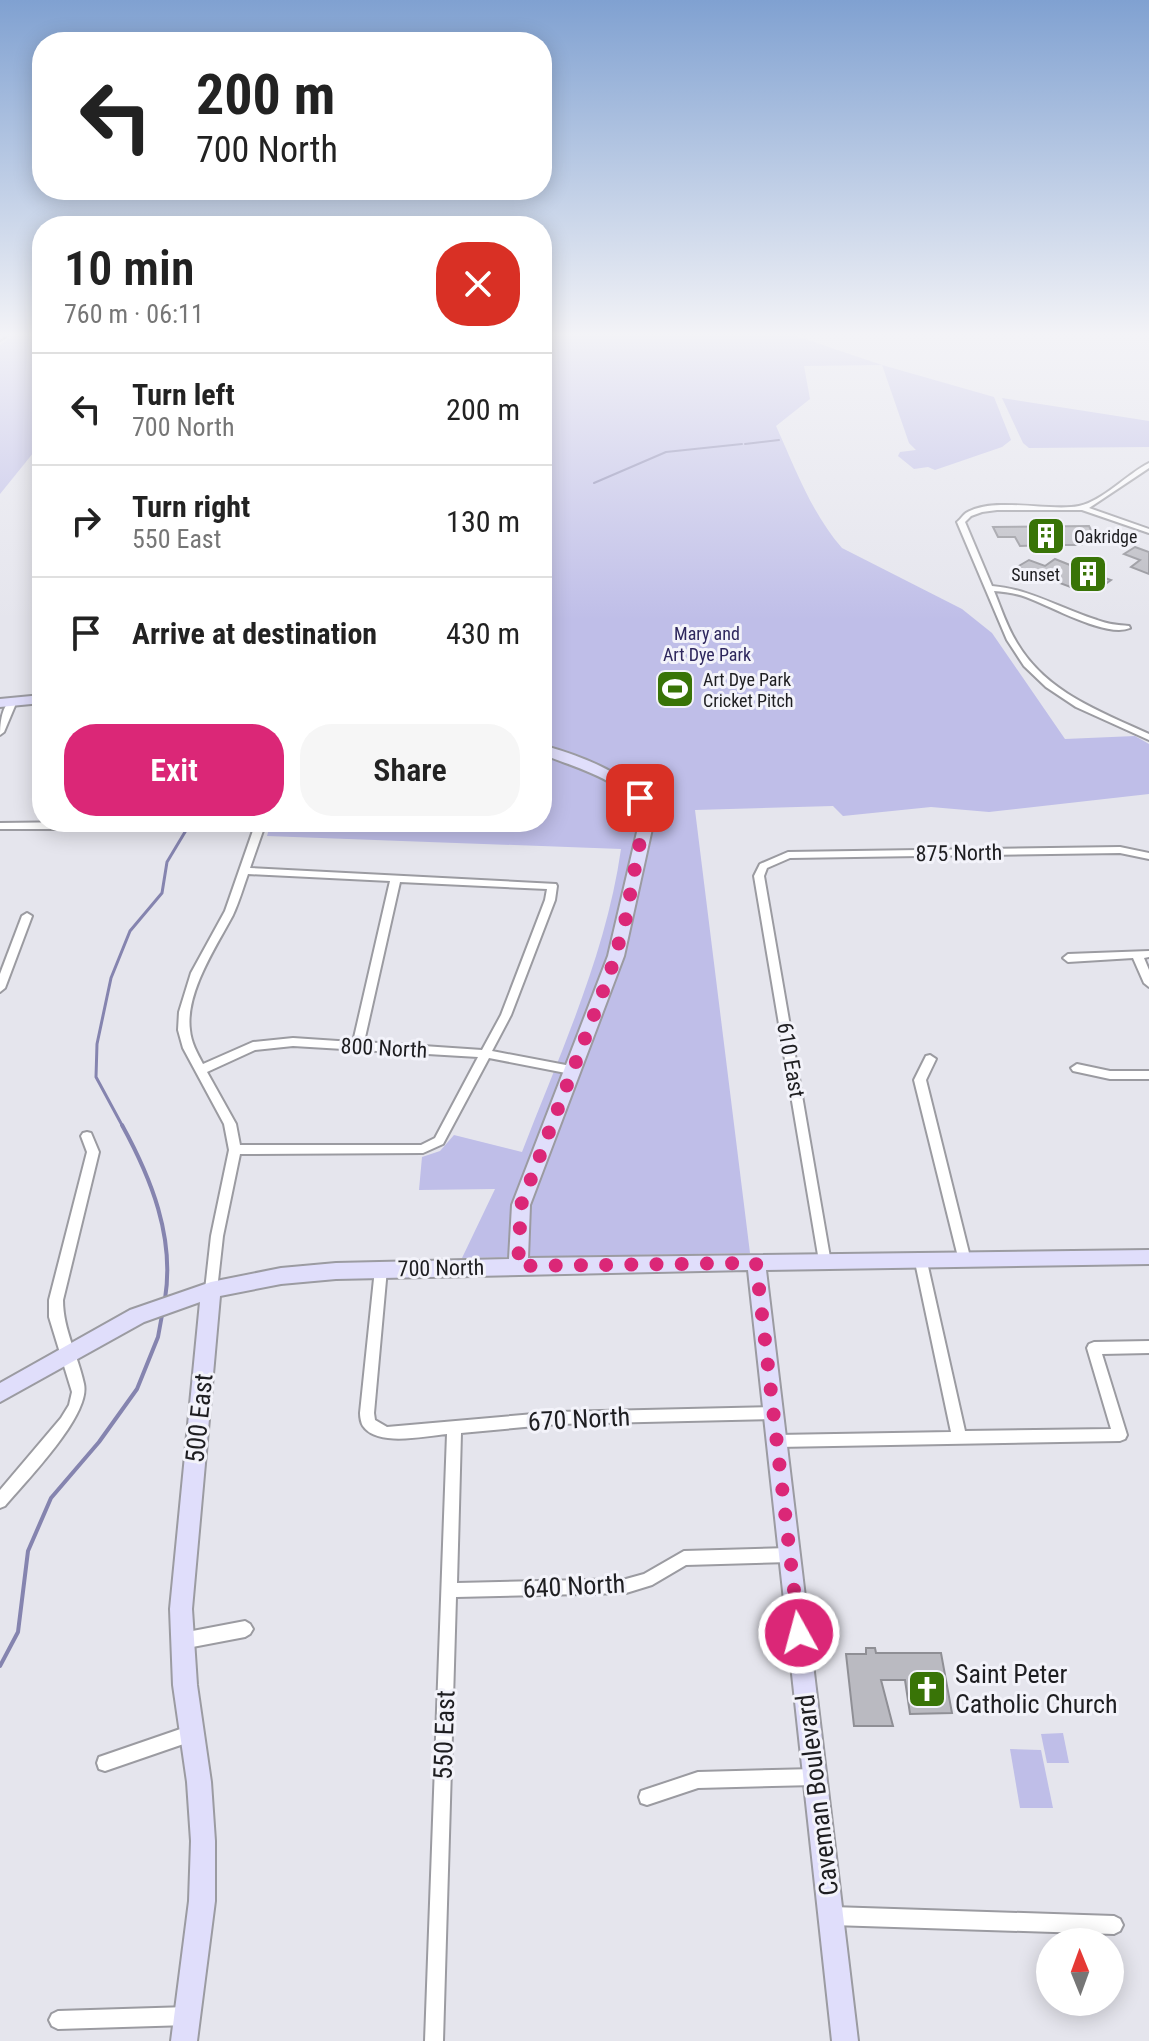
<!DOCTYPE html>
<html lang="en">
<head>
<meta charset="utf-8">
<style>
	body { margin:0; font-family:"Roboto Condensed",sans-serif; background:#f6f6f6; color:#222; height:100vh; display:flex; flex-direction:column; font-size:30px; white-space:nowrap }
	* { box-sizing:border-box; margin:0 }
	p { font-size:26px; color:#767676 }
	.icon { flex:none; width:44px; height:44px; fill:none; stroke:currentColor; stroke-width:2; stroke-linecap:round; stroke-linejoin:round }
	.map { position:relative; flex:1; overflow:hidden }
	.sheet { position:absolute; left:32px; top:216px; width:520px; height:616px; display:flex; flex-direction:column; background:#fff; border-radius:32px; box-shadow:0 4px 20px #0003 }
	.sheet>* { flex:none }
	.guide { position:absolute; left:32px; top:32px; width:520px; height:168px; border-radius:32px; box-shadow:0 4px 20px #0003; background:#fff; color:#222; overflow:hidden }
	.needle { width:52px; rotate:359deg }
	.tools { position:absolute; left:1036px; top:1928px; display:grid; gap:16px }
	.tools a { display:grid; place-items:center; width:88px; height:88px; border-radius:50%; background:#fff; box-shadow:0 4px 20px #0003; font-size:40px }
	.pin { position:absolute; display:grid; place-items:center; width:68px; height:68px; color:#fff; margin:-34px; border-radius:16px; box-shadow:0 4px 12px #0006 }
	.me { position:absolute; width:88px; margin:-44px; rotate:353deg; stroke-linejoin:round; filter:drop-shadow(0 0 6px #0008) }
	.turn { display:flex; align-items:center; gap:28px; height:168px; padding:0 32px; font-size:36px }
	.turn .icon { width:104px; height:104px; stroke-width:2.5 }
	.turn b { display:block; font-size:56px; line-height:68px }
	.round { display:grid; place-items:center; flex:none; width:84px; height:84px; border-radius:32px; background:#f6f6f6 }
	.summary { display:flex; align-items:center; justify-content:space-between; height:136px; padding:0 32px }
	h1 { font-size:48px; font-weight:600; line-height:60px }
	.action { display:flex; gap:16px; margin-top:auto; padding:16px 32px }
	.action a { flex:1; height:92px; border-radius:32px; background:#db2777; color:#fff; font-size:32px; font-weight:600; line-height:92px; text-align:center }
	.action a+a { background:#f6f6f6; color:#222 }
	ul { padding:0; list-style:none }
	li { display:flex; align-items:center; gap:24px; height:112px; padding:0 32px; border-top:2px solid #e0e0e0 }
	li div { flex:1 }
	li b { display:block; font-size:30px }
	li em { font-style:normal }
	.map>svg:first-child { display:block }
</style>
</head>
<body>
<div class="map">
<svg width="1149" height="2041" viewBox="0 0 1149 2041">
	<rect width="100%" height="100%" fill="#e5e5ed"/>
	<g fill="#bfbee8">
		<polygon points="14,335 42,335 42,442 0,494 0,345"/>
		<path d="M542,335H793L882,365L994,397L1011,440L1002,447L935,470L928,467L914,469L898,456L900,452L916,450L909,443L882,365L804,366L810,399L776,426C795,468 812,514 842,548L962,609L992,633L1065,739L1135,736L1149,744V794L989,812L931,807L843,816L833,806L695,810L750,1253L462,1258L495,1189L419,1190L422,1157L440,1151L454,1135L522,1152C560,1053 606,955 621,849L267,836L271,822H542Z"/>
		<polygon points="1002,398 1149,421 1149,447 1029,448 1023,443"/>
		<polygon points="1063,1733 1069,1763 1047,1763 1041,1734"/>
		<polygon points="1010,1749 1041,1750 1053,1808 1020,1808"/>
	</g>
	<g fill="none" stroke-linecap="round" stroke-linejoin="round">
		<g stroke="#8584af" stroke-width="2">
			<polyline points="745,444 779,440"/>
			<polyline points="594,483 666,452 742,444"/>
		</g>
		<polyline stroke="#8584af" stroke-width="3" points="123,1127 96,1077 97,1044 111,978 130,931 162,893 167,862 191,822"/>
		<g stroke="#8584af" stroke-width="4">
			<path d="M122,1125C151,1178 175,1237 165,1299"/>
			<polyline points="0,1666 18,1632 28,1551 51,1498 99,1442 137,1389 158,1337 162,1315"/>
		</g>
	</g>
	<g fill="#babac1" stroke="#8f8f95" stroke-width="2">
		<polygon points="1089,526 1094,536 1076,536 1081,545 1048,545 1020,546 1015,537 998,537 993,527"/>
		<polygon points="1135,547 1149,552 1149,574 1131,567 1140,560 1124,554"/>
		<polygon points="1055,559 1085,571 1111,580 1100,588 1082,582 1073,588 1017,567 1029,560 1045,566"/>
		<polygon points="866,1648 875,1648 876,1653 941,1653 952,1713 910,1714 905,1680 881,1680 893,1726 854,1726 846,1654 866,1654"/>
	</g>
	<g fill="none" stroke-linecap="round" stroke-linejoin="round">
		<defs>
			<g id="street">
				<path d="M1149,463V468L1089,508L1149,529V533L1082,510H997L982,512L971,516L965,522L992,586C1030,589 1061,609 1097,620C1107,624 1118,625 1129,626L1130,628C1106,638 1051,606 1026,597C1015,593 1005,592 994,591C1001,608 1007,627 1017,643C1046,692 1099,711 1149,734V740L1076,707L1046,687L1024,666L1007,640L957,522C959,521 964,514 966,513C993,496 1049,512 1079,506C1103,501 1127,474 1149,463Z"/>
				<path d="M13,698L17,701L4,732L0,735C0,722 2,705 13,698Z"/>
				<polygon points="77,822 87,822 84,828 81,829 0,829 0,823"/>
				<path d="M256,822H266L250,868L556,884L557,886L555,900L511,1015L492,1051L571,1066L577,1070L571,1074L489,1058L443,1144L423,1153L240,1154L223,1236L217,1290L216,1294L211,1295L206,1294L205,1290L211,1236L229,1150L224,1124L183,1048L178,1030L179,1012L191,973L225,911ZM248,874L390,881L353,1042L293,1038L253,1042L203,1064C197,1053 191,1042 190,1030C185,993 216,947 233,915C239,902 243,888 248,874ZM400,882L547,889L545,900L501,1015L482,1050L364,1042ZM293,1046L478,1057L435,1138L421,1145H240L236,1124L207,1072L255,1050Z"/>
				<polygon points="1120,847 1149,853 1149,859 1120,853 790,858 767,868 764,876 831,1263 830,1267 825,1268 820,1267 754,876 760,864 788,852"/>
				<polygon points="27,913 32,916 5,988 0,992 0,974 22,916"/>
				<polygon points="1149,951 1149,957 1144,958 1149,970 1149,987 1144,983 1133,958 1068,962 1063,958 1068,954"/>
				<polygon points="930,1055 936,1059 926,1080 971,1261 970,1265 965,1266 960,1265 959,1261 914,1080 926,1056"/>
				<polygon points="1077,1064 1110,1071 1149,1071 1149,1079 1110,1079 1073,1071 1071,1068"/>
				<path d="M87,1132L91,1133L99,1152L63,1300C63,1330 78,1355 84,1384C91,1415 26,1481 5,1506L0,1508V1490L61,1418L69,1405L72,1392L49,1317V1300L87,1152L81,1136L83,1133Z"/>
				<polygon points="921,1257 926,1258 927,1262 965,1431 1111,1429 1087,1348 1089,1344 1094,1342 1149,1341 1149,1353 1102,1354 1127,1435 1125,1439 1120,1441 777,1447 772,1445 770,1441 772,1437 777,1435 951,1432 915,1262 916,1258"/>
				<path d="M381,1264L386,1265L387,1269L374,1413L375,1420L387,1427L557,1412L773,1407L778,1409L780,1413L778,1417L773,1419L557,1424L461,1433L457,1583L626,1579L644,1574L684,1551L790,1548L795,1550L797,1555L795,1560L790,1562L686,1565L652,1585L626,1593L456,1597L443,2041H425L447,1434C425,1436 377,1447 363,1426C361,1423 360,1416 360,1413L375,1269L376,1265Z"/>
				<polygon points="245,1621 250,1624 253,1629 250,1634 245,1637 182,1649 177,1646 174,1641 177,1636 182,1633"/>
				<polygon points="192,1725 198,1727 200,1733 198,1739 105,1771 99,1769 97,1763 99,1757"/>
				<polygon points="815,1769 821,1771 823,1777 821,1783 815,1785 698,1788 647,1805 641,1803 639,1797 641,1791 698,1772"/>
				<polygon points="832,1907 1114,1916 1120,1919 1123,1925 1120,1931 1114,1934 832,1925 826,1922 823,1916 826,1910"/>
				<polygon points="188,2007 194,2010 197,2016 194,2022 188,2025 58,2029 52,2026 49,2020 52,2014 58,2011"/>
			</g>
			<g id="secondary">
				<polygon points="0,335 7,335 0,340"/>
				<polygon points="42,695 42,703 0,707 0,699"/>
				<path d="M542,745C581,756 637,775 655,815L624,956L530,1205L528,1258L1149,1250V1264L766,1270L858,2041H832L748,1270L336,1279L281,1284L220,1296L192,1609L197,1685L211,1782L215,1841V1901L197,2041H171L189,1901L191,1841L187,1782L173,1685L170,1609L200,1302L144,1322L0,1402V1383L130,1310L211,1282L281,1268L336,1263L509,1259L512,1205L608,956L641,815C626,779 575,768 542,754Z"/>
			</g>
		</defs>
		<use href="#street" stroke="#9b9ba1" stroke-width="4"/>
		<use href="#secondary" stroke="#9b9ba1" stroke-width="4"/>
		<use href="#street" fill="#fff" fill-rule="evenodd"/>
		<use href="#secondary" fill="#e0defb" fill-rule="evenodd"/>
	</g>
	<linearGradient id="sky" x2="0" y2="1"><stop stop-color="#80a1d1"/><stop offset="0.54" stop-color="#f3f3f7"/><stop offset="1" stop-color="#f3f3f7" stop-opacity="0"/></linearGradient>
	<rect width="1149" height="620" fill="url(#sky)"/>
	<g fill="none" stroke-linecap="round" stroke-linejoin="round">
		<polyline stroke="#db2777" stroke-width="14" stroke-dasharray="0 25.2" points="640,798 646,807 648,820 639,846 625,922 610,973 521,1205 518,1266 756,1263 799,1633"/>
	</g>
	<defs>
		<symbol id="building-square" viewBox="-11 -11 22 22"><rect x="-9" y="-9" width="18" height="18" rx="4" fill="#397407" stroke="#f3f3fa"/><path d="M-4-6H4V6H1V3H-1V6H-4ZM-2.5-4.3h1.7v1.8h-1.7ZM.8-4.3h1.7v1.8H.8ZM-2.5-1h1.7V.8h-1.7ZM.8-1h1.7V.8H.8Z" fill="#fff"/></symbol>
		<symbol id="stadium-square" viewBox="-11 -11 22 22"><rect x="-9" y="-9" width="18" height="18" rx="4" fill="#397407" stroke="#f3f3fa"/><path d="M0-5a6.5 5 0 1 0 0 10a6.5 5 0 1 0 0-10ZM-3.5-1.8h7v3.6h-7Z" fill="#fff"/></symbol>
		<symbol id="church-square" viewBox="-11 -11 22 22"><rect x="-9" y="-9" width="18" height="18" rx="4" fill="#397407" stroke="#f3f3fa"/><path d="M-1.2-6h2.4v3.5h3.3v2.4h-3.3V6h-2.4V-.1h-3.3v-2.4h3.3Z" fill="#fff"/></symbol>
	</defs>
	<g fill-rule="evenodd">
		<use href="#building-square" x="1024" y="514" width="44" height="44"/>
		<use href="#building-square" x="1066" y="552" width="44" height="44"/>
		<use href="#stadium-square" x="653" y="667" width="44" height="44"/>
		<use href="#church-square" x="905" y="1667" width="44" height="44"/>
	</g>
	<g text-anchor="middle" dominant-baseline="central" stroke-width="6" stroke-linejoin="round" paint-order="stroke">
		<g font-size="18" fill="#1e1e21" stroke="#f3f3fa" text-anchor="start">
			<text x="1074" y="536">Oakridge</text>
			<text x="1060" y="574" text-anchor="end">Sunset</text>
			<text x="703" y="679">Art Dye Park<tspan x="703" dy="21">Cricket Pitch</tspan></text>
		</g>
		<g font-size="18" fill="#2e275d" stroke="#f3f3fa">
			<text x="707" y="633">Mary and<tspan x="707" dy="21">Art Dye Park</tspan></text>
		</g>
		<g font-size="22" fill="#1e1e21" stroke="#f3f3fa">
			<text transform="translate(959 853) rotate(-1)">875 North</text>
			<text transform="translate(384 1048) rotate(3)">800 North</text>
			<text transform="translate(791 1060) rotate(80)">610 East</text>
			<text transform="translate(441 1268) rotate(-1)">700 North</text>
		</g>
		<g font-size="26" fill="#1e1e21" stroke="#f3f3fa">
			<text transform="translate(199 1418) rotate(-84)">500 East</text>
			<text transform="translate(579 1419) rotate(-3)">670 North</text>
			<text transform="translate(574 1586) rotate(-3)">640 North</text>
			<text transform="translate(444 1735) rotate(-88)">550 East</text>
			<text transform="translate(817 1795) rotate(-97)">Caveman Boulevard</text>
		</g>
		<g font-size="26" fill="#1e1e21" stroke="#f3f3fa" text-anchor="start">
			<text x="955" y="1674">Saint Peter<tspan x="955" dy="30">Catholic Church</tspan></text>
		</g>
	</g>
</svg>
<div class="tools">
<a><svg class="needle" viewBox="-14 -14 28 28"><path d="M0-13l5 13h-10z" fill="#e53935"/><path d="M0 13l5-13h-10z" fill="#767676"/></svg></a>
</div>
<div class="pin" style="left:640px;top:798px;background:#d93025"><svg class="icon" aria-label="arrive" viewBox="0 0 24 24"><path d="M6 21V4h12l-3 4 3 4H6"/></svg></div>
<svg class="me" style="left:799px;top:1633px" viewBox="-20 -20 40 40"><circle r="17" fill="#db2777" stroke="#fff" stroke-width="3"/><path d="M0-11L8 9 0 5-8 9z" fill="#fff"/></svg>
<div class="guide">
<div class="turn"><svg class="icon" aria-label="left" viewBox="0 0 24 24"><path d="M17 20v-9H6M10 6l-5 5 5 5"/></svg><div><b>200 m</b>700 North</div></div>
</div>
<section class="sheet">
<div class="summary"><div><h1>10 min</h1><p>760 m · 06:11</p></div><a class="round" style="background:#d93025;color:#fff"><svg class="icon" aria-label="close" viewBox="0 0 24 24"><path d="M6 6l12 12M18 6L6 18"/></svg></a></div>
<ul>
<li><svg class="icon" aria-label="left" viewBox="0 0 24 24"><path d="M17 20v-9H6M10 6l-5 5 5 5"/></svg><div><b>Turn left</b><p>700 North</p></div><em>200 m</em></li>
<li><svg class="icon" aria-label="right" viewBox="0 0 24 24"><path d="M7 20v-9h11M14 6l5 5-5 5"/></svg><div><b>Turn right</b><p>550 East</p></div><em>130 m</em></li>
<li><svg class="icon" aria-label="arrive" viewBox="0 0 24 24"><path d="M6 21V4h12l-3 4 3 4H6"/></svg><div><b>Arrive at destination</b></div><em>430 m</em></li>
</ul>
<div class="action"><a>Exit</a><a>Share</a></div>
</section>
</div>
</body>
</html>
